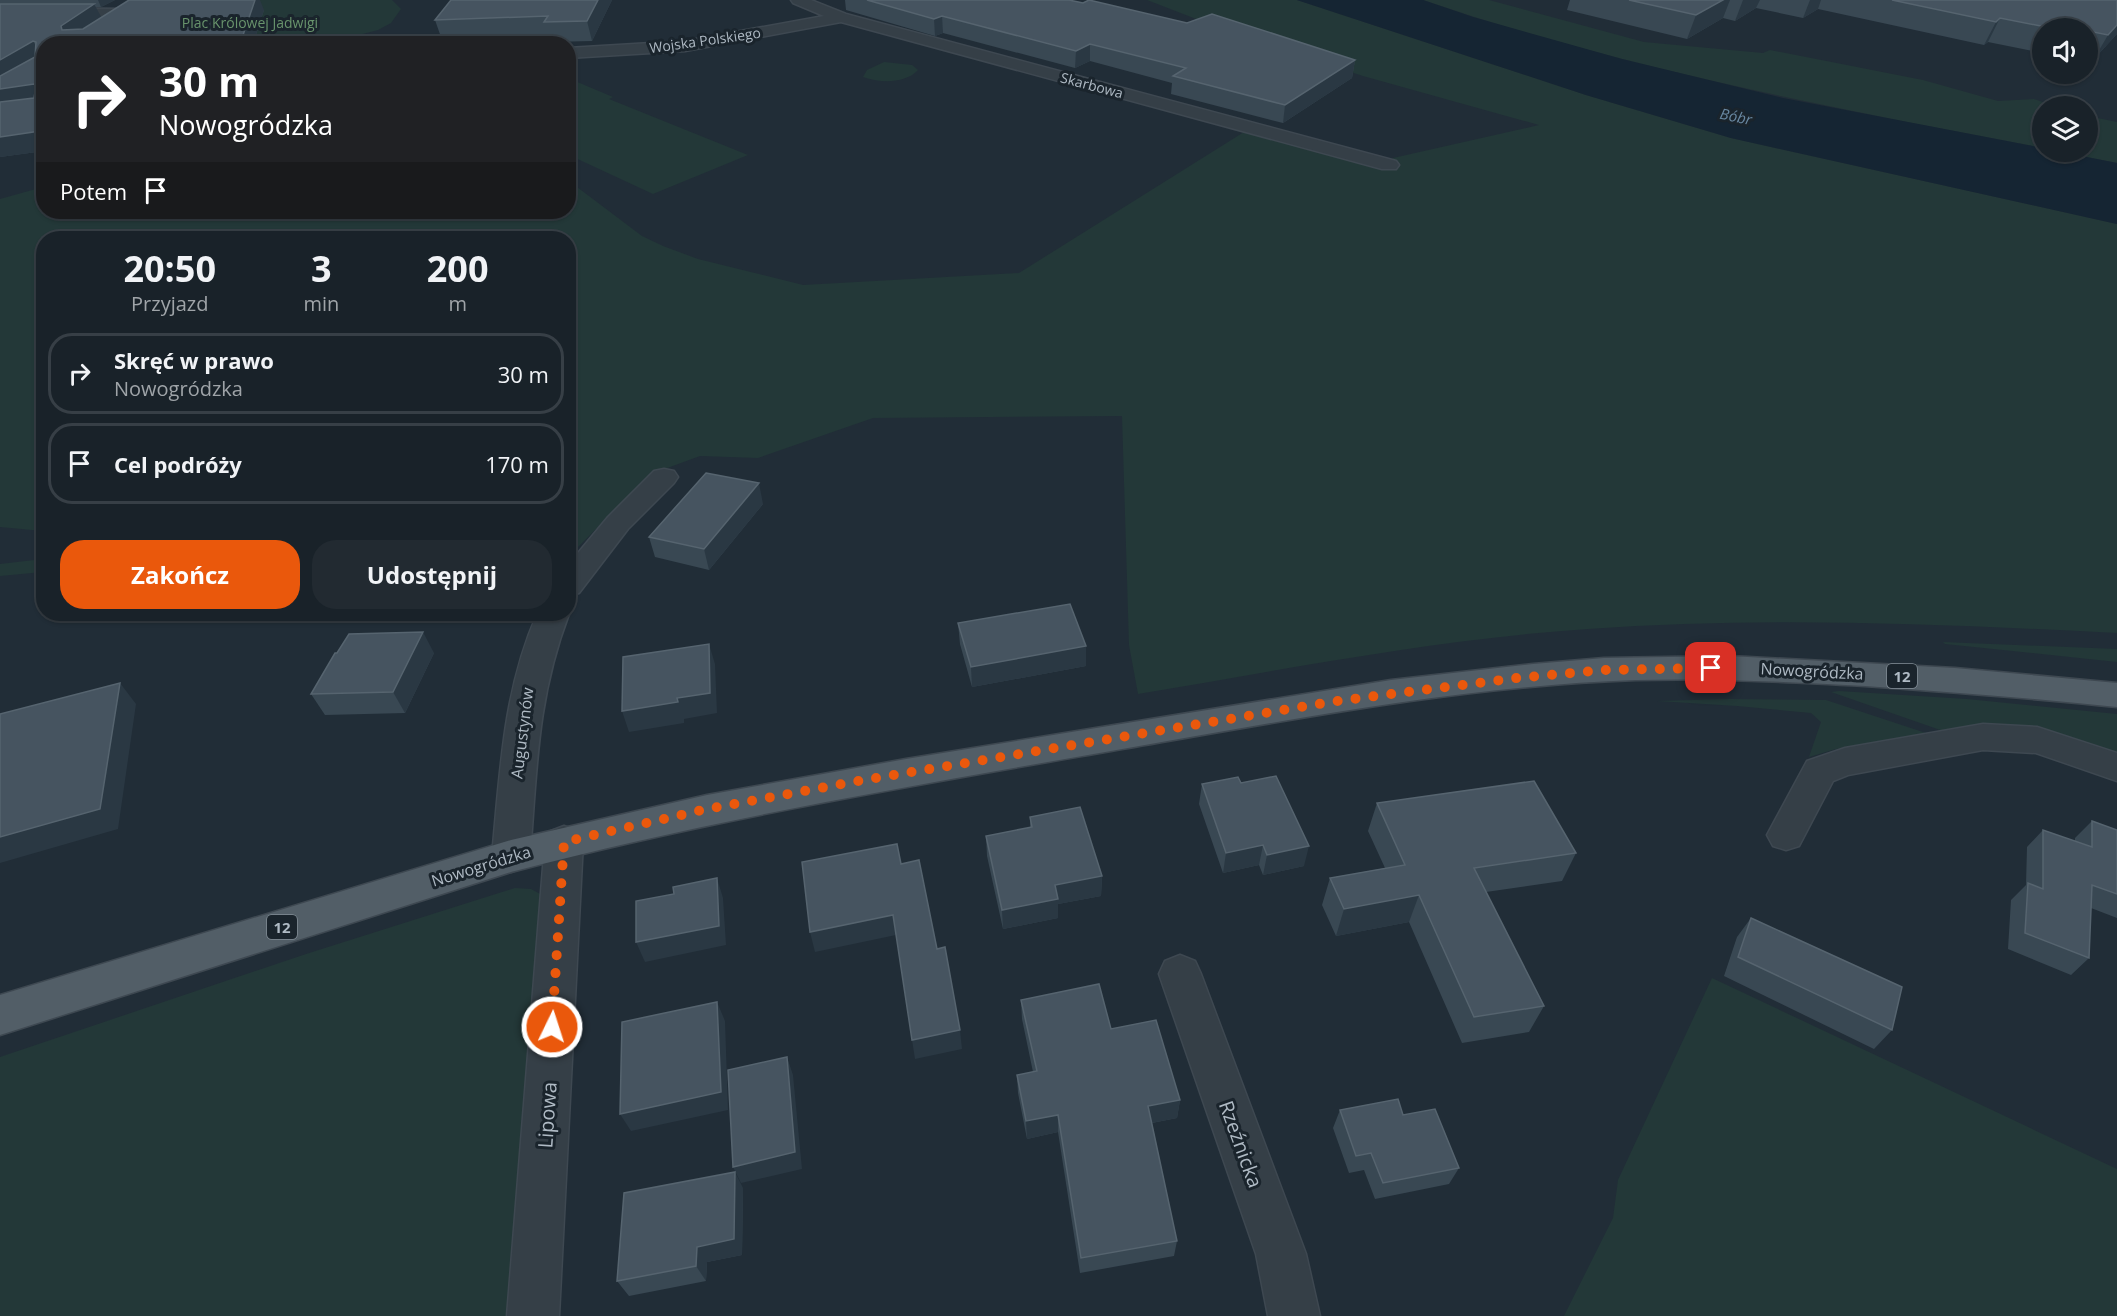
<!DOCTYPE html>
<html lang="pl">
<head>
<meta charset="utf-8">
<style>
	body { margin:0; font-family:"Open Sans",sans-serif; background:#222a31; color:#f1f3f6; height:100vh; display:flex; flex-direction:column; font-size:22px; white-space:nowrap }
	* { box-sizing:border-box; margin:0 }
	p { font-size:20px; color:#9fa4a8 }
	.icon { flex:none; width:33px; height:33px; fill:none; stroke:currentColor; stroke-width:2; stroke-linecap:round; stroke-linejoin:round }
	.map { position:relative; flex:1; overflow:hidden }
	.panel { position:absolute; left:36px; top:231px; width:540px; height:390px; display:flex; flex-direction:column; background:#192229; border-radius:24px; box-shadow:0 2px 4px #0004,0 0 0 2px #373f46 }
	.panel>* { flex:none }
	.top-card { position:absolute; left:36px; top:36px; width:540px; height:183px; border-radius:24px; box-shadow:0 2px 4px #0004,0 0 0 2px #373f46; background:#202124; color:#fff; overflow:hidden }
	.fabs { position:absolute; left:2032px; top:18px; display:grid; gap:12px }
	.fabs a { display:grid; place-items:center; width:66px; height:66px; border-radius:50%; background:#192229; box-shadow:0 2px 4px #0004,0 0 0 2px #373f46; font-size:30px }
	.pin { position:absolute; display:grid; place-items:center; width:51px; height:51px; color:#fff; margin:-26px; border-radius:12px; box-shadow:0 3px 9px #0006 }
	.me { position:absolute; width:66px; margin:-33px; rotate:4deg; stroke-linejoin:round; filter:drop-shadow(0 0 4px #0008) }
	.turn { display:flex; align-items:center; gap:21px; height:126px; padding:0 24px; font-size:27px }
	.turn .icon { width:78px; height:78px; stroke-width:2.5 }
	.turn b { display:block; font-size:42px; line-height:51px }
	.then { display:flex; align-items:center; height:57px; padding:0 24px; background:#0003; gap:12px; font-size:22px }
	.eta { display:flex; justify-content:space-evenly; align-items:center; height:102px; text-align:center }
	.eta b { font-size:36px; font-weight:700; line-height:42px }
	.action { display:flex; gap:12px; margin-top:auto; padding:12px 24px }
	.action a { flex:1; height:69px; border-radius:24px; background:#ea580c; color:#fff; font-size:24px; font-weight:700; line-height:69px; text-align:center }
	.action a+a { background:#222a31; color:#f1f3f6 }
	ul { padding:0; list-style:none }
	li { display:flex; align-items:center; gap:18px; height:81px; margin:0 12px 9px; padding:0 12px; border:3px solid #373f46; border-radius:24px }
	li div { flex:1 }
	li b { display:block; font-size:22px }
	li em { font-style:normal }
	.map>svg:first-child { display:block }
</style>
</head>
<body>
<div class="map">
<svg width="2117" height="1316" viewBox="0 0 2117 1316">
	<rect width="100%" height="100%" fill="#212d37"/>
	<g fill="#233838">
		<polygon points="163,0 392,0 401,9 391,23 378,30 328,43 99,44"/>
		<path d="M1147,0H1297L1586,95L1731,138L2117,224V633C1941,624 1765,616 1588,629C1437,639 1287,669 1138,694L1129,645L1122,416L873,418L758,458L700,456L651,474L569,556L568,238H44L43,531L0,527V199L43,187L44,212H568L569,181L642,236L663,246L698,259L803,285L1019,273L1244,132L1384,170L1393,158L1539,125L1363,76L1235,34Z"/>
		<path d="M1423,0H1489L1644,42L1763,53L1770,50L1923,80L1998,101L2034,99L2054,106H2043V148C1834,108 1624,69 1423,0Z"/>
		<path d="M884,62L912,65L918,70C905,84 880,83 863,77L867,70Z"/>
		<polygon points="575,81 613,97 609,99 748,155 653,194 569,155 569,83"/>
		<polygon points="2088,116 2117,122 2117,163 2061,152 2088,152"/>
		<polygon points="43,559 43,572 0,576 0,564"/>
		<polygon points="394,614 499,614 501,615 391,619"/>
		<polygon points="1943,642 2117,649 2117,662 1945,644"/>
		<polygon points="1839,691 1967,699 2117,714 2117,753 2053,732 1946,732 1831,692"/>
		<polygon points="1730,699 1826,700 1932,735 1836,749 1809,757 1821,722 1811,713 1737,706 1657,701"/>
		<polygon points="515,888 531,889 542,895 511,1316 0,1316 0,1057 306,954"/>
		<polygon points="1712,978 2117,1169 2117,1316 1564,1316 1613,1218 1618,1180"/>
	</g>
	<polygon fill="#152533" points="1297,0 1423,0 1473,17 1622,59 1783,98 2043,148 2043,152 2061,152 2117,163 2117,224 1731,138 1586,95"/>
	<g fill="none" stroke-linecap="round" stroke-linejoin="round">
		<defs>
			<g id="street">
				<polygon points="791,0 811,0 846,14 1396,161 1399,165 1396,169 1382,169 841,22 685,51 568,58 568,48 685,41 824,16 793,3"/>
				<polygon points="0,8 127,9 135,14 127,19 0,18"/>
				<polygon points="664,469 674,471 678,477 674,483 628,529 579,593 568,596 568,565 608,517 654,471"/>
				<path d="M568,613L569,614C537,698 537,768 530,856L525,867L511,872L497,867L492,856C500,773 503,691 537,614Z"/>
				<polygon points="1983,724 2037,727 2117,753 2117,781 2036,753 1983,750 1848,775 1833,781 1799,846 1786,850 1773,846 1767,835 1807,761 1845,748"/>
				<polygon points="564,826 577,831 583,842 559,1316 507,1316 545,842 551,831"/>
				<polygon points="1180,955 1195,961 1201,974 1306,1254 1320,1316 1268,1316 1256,1254 1159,974 1165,961"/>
			</g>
			<path id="primary" d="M1730,656L1955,668L2117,683V707C2033,698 1949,692 1865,686C1789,682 1713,678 1636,680C1460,686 1285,721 1111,751C910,786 709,820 511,872L0,1035V995L511,840L707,795L906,759L1391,680L1533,664L1604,658Z"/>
		</defs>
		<use href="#street" stroke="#3e4851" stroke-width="3"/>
		<use href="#primary" stroke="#3e4851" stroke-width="3"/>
		<use href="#street" fill="#353f47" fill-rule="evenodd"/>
		<use href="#primary" fill="#525e67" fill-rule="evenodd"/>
	</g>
	<g fill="#394853">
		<polygon points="0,0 115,0 101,7 95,7 101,18 264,10 253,44 44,44 44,151 0,157"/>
		<polygon points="612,0 592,41 550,42 548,36 442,40 435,20"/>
		<polygon points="845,0 1069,0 1187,23 1355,60 1352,78 1283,123 1171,94 1172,83 1090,61 1075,68 943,33 935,36 846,10"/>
		<polygon points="1570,0 2117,0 2117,34 2094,59 2088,58 2088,28 2043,28 2043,53 1988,42 1984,45 1818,9 1803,18 1756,8 1735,21 1723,18 1687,39 1567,10"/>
		<polygon points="763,504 709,570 655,557 649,537"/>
		<polygon points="958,623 1086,666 972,687 960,644"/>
		<polygon points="434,653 405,713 325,715 311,694"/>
		<polygon points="1241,783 1304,866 1263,875 1259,865 1223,873 1199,804 1202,784"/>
		<polygon points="1377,803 1576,853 1562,881 1486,892 1544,1006 1529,1032 1462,1043 1409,922 1336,936 1322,905 1330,878 1385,868 1368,831"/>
		<polygon points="1030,817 1102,876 1101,896 1058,904 1058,918 1003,929 987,856 986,836 1030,828"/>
		<polygon points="2092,821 2117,830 2117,918 2091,908 2089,958 2071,975 2008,949 2011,900 2026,885 2027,847 2043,830 2075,841 2075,838"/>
		<polygon points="1751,918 1892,1030 1874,1049 1724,976 1737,937"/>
		<polygon points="1021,1000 1111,1029 1180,1100 1177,1118 1152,1123 1177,1241 1174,1256 1080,1273 1058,1132 1027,1139 1018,1093 1017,1075 1033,1072 1022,1019"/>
		<polygon points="1340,1110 1403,1115 1459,1168 1449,1184 1375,1199 1364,1170 1349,1173 1333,1128"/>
		<polygon points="743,1188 742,1255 707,1262 706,1281 629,1296 617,1281"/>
	</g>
	<g fill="#2a3843">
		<polygon points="98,0 115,0 101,7"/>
		<polygon points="255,0 260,0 264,10 253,44 240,44"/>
		<polygon points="598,0 612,0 592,41 587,21"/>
		<polygon points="1723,0 1730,0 1723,18 1687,39 1696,15"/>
		<polygon points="1743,0 1760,0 1756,8 1735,21"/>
		<polygon points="1810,0 1821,0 1818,9 1803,18"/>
		<polygon points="94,4 103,20 70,42 62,30 61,26"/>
		<polygon points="942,16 943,33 935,36 934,19"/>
		<polygon points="2000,18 1988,42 1984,45 1996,22"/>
		<polygon points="2117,25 2117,34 2094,59 2108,35"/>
		<polygon points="33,41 43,58 0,82 0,60"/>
		<polygon points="1090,44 1090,61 1075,68 1076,51"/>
		<polygon points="1355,60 1352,78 1283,123 1285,105"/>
		<polygon points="34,84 44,102 0,108 0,89"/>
		<polygon points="44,122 44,151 0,157 0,137"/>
		<polygon points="759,483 763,504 709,570 704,549"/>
		<polygon points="423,632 434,653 405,713 393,692"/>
		<polygon points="709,644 715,664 717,713 684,719 684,723 629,732 622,711 677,698"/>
		<polygon points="1086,646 1086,666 972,687 971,667"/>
		<polygon points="120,683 136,704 118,829 0,863 0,837"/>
		<polygon points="1263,845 1259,865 1223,873 1226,853"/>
		<polygon points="1309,846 1304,866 1263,875 1267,855"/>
		<polygon points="1102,876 1101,896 1058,904 1058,918 1003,929 1002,910 1055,885"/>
		<polygon points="717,878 723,898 726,945 645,962 636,942"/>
		<polygon points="1419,895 1409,922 1336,936 1344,909"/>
		<polygon points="893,915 896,935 815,952 810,932"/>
		<polygon points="717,1002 725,1021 728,1110 631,1131 620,1114"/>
		<polygon points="960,1030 962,1049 915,1059 912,1040"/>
		<polygon points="787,1057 793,1075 802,1169 741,1183 733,1167"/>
		<polygon points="1180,1100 1177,1118 1146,1124 1148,1106"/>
		<polygon points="1058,1115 1058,1132 1027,1139 1026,1121"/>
		<polygon points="735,1172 743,1188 742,1255 707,1262 706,1281 696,1266 697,1247"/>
	</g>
	<g fill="#465460" stroke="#56646f" stroke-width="1.5">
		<polygon points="129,0 255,0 240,44 44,44 44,122 40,131 0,137 0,102 34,98 36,86 34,84 0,89 0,76 35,57 36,42 33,41 0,60 0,4 94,4 61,26 62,30 83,29"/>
		<polygon points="451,0 598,0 587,21 544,22 548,16 435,20"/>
		<polygon points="867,0 1069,0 1083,3 1089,0 1187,23 1212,14 1355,60 1285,105 1173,76 1186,68 1090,44 1076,51 942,16 934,19"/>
		<polygon points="1629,0 1723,0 1696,15"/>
		<polygon points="1892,0 2117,0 2117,25 2108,35 2088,31 2088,28 2074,28 2062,26 2059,28 2051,28 2000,18 1996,22"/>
		<polygon points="706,473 759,483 704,549 649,537"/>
		<polygon points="1070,604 1086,646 971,667 958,623"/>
		<polygon points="423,632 393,692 311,694 335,653 337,653 349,634"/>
		<polygon points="709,644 710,693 677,698 678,702 622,711 623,657"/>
		<polygon points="120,683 100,809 0,837 0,714"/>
		<polygon points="1276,776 1309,846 1267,855 1263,845 1226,853 1202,784 1238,777 1241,783"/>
		<polygon points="1534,781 1576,853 1474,868 1544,1006 1474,1017 1419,895 1344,909 1330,878 1405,865 1377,803"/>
		<polygon points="1080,807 1102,876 1055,885 1058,899 1002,910 986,836 1032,827 1030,817"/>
		<polygon points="2092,821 2117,830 2117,894 2092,885 2089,958 2025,933 2028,883 2043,889 2043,830 2092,847"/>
		<polygon points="897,844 901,864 919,860 937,949 945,947 960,1030 912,1040 893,915 810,932 802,862"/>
		<polygon points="717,878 719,926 636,942 636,901 674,894 673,887"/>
		<polygon points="1751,918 1902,987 1892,1030 1738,957"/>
		<polygon points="1099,984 1111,1029 1156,1020 1180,1100 1148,1106 1177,1241 1081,1258 1058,1115 1026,1121 1017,1075 1037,1071 1021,1000"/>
		<polygon points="717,1002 721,1092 620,1114 622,1022"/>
		<polygon points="787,1057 795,1152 733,1167 728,1070"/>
		<polygon points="1398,1099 1403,1115 1435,1109 1459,1168 1383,1183 1371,1153 1356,1156 1340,1110"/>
		<polygon points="735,1172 734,1239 697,1247 696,1266 617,1281 624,1193"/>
	</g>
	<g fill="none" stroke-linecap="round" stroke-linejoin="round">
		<polyline stroke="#ea580c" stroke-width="10" stroke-dasharray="0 18" points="552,1027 564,842 707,809 864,780 1337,701 1517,678 1604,670 1711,668"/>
	</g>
	<g text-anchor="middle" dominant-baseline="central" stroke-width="6" stroke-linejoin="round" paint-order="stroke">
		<g font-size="14" fill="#68936c" stroke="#1a242c">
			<text x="250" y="22">Plac Królowej Jadwigi</text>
		</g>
		<g font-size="14" fill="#afbac4" stroke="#1a242c">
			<text transform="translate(705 40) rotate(-8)">Wojska Polskiego</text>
			<text transform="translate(1092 85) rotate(15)">Skarbowa</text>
		</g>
		<g font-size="15" font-style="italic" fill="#6988a2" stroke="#1a242c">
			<text transform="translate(1736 116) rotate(12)">Bóbr</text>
		</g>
		<g fill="#1a242c" stroke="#828d96" stroke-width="1.5">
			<rect x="1887" y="664" width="30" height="24" rx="4.5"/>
			<rect x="267" y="915" width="30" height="24" rx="4.5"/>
		</g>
		<g font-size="15" font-weight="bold" fill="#afbac4">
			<text x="1902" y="676">12</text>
			<text x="282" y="927">12</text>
		</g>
		<g font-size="16" fill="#afbac4" stroke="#1a242c">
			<text transform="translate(1812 671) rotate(3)">Nowogródzka</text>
			<text transform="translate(522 733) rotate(-83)">Augustynów</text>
			<text transform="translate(481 866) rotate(-17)">Nowogródzka</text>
		</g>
		<g font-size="20" fill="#afbac4" stroke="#1a242c">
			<text transform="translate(547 1115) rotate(-86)">Lipowa</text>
			<text transform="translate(1241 1144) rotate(70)">Rzeźnicka</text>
		</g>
	</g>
</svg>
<div class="fabs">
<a><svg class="icon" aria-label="sound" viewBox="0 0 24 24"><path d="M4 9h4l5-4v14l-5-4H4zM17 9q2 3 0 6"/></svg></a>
<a><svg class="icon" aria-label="layers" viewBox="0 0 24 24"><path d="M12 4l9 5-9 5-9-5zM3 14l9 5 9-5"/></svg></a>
</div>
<div class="pin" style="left:1711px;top:668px;background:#d93025"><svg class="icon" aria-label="arrive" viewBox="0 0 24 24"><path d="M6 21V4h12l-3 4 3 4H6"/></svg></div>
<svg class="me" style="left:552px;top:1027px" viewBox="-20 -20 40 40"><circle r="17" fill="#ea580c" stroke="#fff" stroke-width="3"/><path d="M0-11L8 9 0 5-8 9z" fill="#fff"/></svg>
<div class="top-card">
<div class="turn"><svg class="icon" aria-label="right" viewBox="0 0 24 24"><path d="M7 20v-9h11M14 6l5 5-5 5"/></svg><div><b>30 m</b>Nowogródzka</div></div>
<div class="then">Potem<svg class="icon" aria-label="arrive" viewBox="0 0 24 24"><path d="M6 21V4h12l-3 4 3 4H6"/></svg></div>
</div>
<section class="panel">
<div class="eta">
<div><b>20:50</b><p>Przyjazd</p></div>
<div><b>3</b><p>min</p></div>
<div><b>200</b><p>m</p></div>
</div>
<ul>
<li><svg class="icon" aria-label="right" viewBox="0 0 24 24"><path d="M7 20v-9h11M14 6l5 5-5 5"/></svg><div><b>Skręć w prawo</b><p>Nowogródzka</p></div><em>30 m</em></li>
<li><svg class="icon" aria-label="arrive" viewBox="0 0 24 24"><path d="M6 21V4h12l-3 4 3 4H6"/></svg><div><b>Cel podróży</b></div><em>170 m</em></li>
</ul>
<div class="action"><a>Zakończ</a><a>Udostępnij</a></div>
</section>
</div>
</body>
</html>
